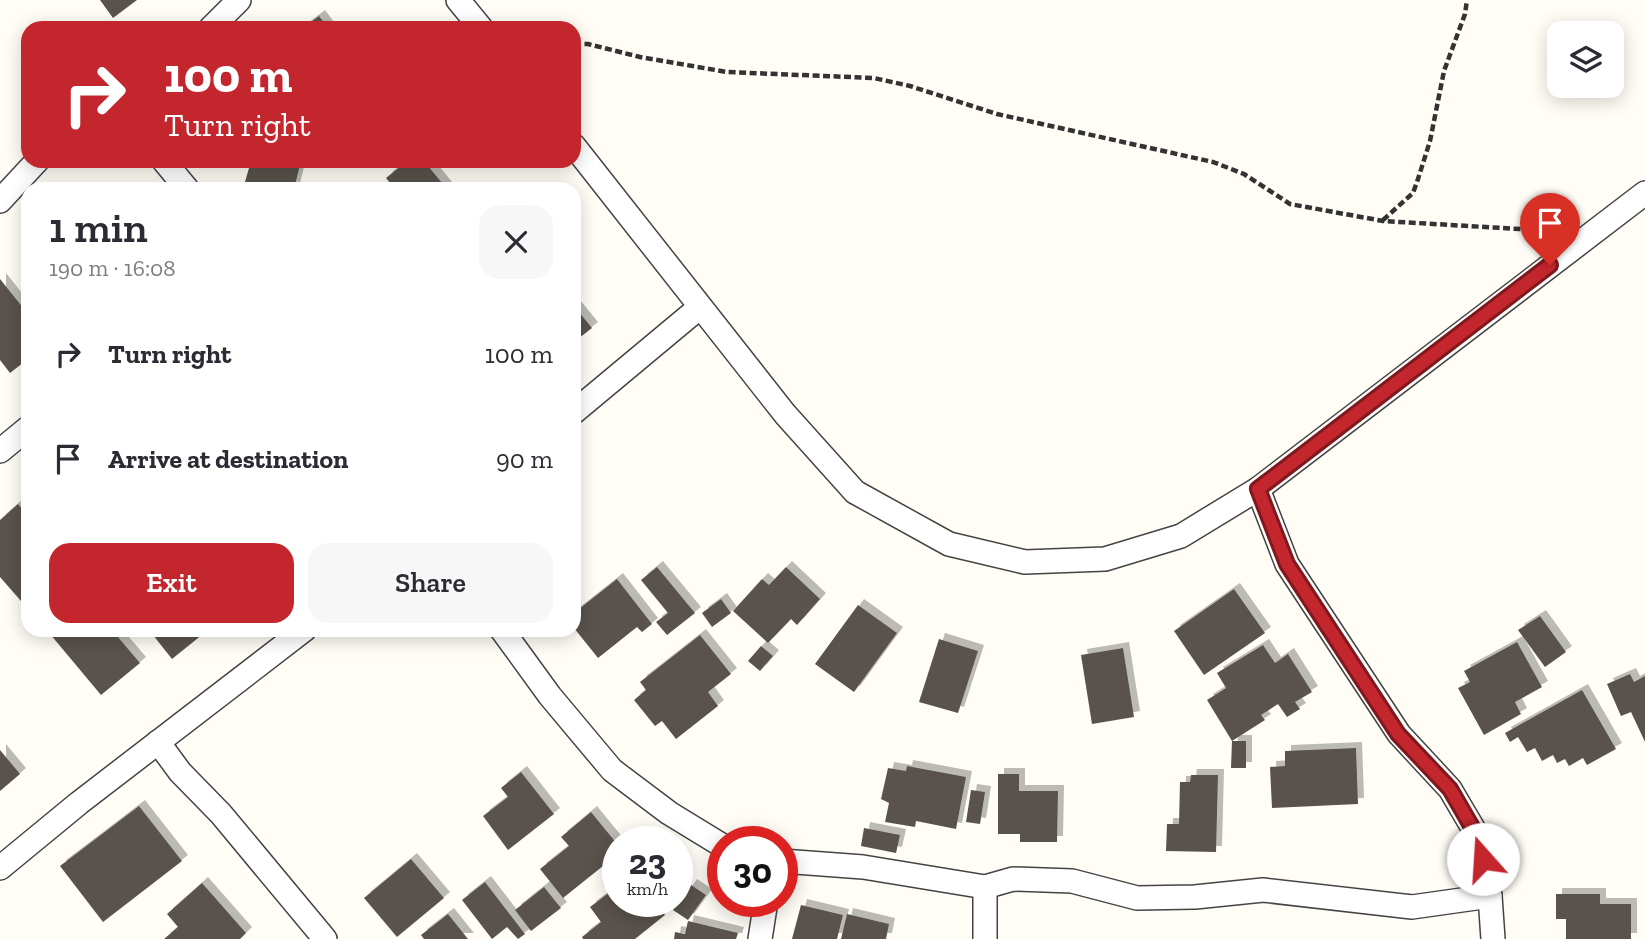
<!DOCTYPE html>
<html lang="en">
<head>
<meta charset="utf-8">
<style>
	body { margin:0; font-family:"Zilla Slab",serif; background:#f7f7f7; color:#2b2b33; height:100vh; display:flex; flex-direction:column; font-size:26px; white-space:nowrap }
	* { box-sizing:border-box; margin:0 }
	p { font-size:23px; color:#7c7c81 }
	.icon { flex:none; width:38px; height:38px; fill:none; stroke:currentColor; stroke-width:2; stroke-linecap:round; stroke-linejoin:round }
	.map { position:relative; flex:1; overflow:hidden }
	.panel { position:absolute; left:21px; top:182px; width:560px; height:455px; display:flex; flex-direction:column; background:#fff; border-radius:21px; box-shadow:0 4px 18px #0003 }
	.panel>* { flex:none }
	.banner { position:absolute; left:21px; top:21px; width:560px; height:147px; border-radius:21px; box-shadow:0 4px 18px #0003; background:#c4262e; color:#fff; overflow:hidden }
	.controls { position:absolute; left:1547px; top:21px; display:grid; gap:14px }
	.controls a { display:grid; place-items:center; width:77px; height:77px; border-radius:14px; background:#fff; box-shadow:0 4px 18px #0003; font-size:35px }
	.speed { position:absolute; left:602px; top:826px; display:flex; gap:14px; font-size:35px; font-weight:700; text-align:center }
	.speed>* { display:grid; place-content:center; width:91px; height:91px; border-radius:50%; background:#fff; box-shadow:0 4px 18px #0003; line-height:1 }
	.speed small { font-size:18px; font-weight:400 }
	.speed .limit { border:10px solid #d22; background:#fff; color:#111 }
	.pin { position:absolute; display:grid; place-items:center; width:60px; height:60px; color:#fff; margin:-72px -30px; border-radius:50% 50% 50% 0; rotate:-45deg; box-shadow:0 0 7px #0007 }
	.pin .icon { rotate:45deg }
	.me { position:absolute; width:77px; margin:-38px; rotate:341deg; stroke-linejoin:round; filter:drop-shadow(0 0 5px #0008) }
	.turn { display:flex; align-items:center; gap:24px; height:147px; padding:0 28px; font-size:32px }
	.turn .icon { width:91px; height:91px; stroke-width:2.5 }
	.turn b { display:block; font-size:49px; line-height:60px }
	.round { display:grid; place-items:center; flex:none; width:74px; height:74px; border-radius:21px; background:#f7f7f7 }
	.overview { display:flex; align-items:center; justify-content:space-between; height:119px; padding:0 28px }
	h1 { font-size:42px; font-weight:600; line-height:52px }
	.action { display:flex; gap:14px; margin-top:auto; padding:14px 28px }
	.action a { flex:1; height:80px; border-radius:21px; background:#c4262e; color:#fff; font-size:28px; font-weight:600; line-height:80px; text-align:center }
	.action a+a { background:#f7f7f7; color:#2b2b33 }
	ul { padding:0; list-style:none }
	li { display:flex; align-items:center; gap:21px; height:105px; padding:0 28px }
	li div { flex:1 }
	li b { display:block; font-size:26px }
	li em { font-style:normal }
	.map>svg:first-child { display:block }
</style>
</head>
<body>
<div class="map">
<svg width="1645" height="939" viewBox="0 0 1645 939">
	<defs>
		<filter id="shadow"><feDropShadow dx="6" dy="-6" stdDeviation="0" flood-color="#0004"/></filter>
	</defs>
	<rect width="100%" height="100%" fill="#fffdf5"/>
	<g fill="#5a524d" filter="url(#shadow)">
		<polygon points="100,0 137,0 113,18"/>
		<polygon points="319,16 328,28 303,28"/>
		<polygon points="251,161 301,161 294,189 243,189"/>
		<polygon points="407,161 424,161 447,189 395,189 386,178"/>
		<polygon points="0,279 28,314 28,359 10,373 0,360"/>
		<polygon points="574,306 592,328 574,342"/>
		<polygon points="18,504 28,516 28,596 21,601 0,577 0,520"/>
		<polygon points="657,567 695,613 667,635 656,622 668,613 641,580"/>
		<polygon points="786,567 820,599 797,625 791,619 768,643 733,611 762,579 769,585"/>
		<polygon points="617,579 652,624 642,632 637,627 598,658 574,628 574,613"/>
		<polygon points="1234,589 1265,633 1204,675 1174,631"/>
		<polygon points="721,599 731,613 712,627 702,613"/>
		<polygon points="858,605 897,633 854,692 815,664"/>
		<polygon points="1540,616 1566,652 1545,667 1518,630"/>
		<polygon points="54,630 112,630 140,663 101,695 50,634"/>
		<polygon points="149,630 208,630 172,659"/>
		<polygon points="700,635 731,674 708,692 718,706 676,739 662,721 655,726 634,700 646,690 640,682"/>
		<polygon points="939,639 978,651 958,713 919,702"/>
		<polygon points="1517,642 1542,687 1515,702 1521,714 1484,735 1458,688 1470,682 1464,671"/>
		<polygon points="1263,645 1275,663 1288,654 1312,692 1295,702 1300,709 1287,717 1278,704 1261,715 1265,720 1232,741 1207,700 1226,688 1217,673"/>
		<polygon points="761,646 773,656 760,671 748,661"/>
		<polygon points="1123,648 1134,717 1092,724 1081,655"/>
		<polygon points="1630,674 1634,682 1645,676 1645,742 1631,712 1621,716 1607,684"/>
		<polygon points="1582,690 1616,749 1587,765 1583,758 1569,766 1565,759 1557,763 1553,755 1542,761 1535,748 1527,752 1518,737 1510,742 1505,733"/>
		<polygon points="1232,741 1246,741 1246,768 1231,768"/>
		<polygon points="1356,748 1358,804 1272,808 1270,767 1285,766 1285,751"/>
		<polygon points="0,750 20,774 0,791"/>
		<polygon points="907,766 966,777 956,829 916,821 915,827 885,822 889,803 881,799 888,768 906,771"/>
		<polygon points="521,772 554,814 508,850 483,816 508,797 501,788"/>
		<polygon points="998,774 1019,774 1019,791 1058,791 1057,842 1020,842 1020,834 998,834"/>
		<polygon points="1191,775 1218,775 1216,852 1166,851 1167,824 1179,824 1180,782 1190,782"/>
		<polygon points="971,790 985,792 980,824 966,822"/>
		<polygon points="139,806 182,861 103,922 60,866"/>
		<polygon points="591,812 618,845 618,854 563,898 540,869 569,846 561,837"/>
		<polygon points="864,828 900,835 896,853 861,846"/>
		<polygon points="411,859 444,898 397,937 364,898"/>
		<polygon points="485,882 525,934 518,939 507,927 492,939 462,900"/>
		<polygon points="202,883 246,933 240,939 164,939 178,927 167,914"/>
		<polygon points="691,885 706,895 688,920 673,910"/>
		<polygon points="618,886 618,901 654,901 665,915 635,939 583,939 582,937 601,922 590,907"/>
		<polygon points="544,887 561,908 531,931 515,910"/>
		<polygon points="1556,894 1600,894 1600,904 1631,904 1631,939 1566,939 1566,919 1556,919"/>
		<polygon points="801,905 843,915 837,939 792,939"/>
		<polygon points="448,914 468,939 424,939 421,935"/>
		<polygon points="847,914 889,924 886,939 841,939"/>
		<polygon points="688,921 738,933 736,939 674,939 675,932 685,934"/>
	</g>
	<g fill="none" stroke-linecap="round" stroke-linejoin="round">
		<defs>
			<g id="street">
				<polyline points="458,0 481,28"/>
				<polyline points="211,28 239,0"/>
				<polyline points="574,146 785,414 855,492 949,544 1025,562 1105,559 1181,536 1258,489 1645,193"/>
				<polyline points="164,161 187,189"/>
				<polyline points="0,201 37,161"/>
				<polyline points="574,412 700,307"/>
				<polyline points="0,451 28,428"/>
				<polyline points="502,630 550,696 612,770 669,813 723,846"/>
				<polyline points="158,742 180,772 221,814 325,939"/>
				<polyline points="782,861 863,867 985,887 1013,879 1072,881 1137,898 1195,897 1263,890 1412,907 1490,896 1480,840 1450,789 1399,734 1287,564 1258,489"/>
				<polyline points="0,868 79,803 304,630"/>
				<polyline points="985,887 985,939"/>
				<polyline points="1490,896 1493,939"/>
				<polyline points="760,939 766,901"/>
			</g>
		</defs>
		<use href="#street" stroke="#444" stroke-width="26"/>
		<g stroke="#333" stroke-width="4.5" stroke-dasharray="7 3.5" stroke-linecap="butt">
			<polyline points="574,44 588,44 640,57 727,72 874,78 910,86 997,114 1213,162 1244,174 1290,204 1383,221 1553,231"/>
			<polyline points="1383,220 1413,193 1418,179 1430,141 1444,71 1465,14 1467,0"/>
		</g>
		<use href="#street" stroke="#fff" stroke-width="23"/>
	</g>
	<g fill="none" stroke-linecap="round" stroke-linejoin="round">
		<defs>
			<polyline id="route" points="1483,859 1480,841 1450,789 1398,734 1287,564 1258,489 1550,265"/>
		</defs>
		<use href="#route" stroke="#7f191e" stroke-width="18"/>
		<use href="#route" stroke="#c4262e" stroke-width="12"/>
	</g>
</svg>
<div class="controls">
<a><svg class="icon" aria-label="layers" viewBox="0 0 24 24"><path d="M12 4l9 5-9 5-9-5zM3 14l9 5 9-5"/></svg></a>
</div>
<div class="speed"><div>23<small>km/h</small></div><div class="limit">30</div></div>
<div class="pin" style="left:1550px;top:265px;background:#d93025"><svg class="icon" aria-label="arrive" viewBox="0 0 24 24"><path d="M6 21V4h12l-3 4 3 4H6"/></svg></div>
<svg class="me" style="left:1483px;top:859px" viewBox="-20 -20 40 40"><circle r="19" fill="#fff"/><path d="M0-13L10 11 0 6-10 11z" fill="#c4262e"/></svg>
<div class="banner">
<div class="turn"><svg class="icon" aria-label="right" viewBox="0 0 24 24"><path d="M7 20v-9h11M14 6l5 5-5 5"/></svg><div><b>100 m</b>Turn right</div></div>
</div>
<section class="panel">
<div class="overview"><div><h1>1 min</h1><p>190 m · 16:08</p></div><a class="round"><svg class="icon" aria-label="close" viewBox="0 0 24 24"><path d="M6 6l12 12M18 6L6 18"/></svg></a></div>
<ul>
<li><svg class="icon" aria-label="right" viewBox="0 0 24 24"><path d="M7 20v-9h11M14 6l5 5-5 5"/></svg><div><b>Turn right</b></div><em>100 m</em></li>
<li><svg class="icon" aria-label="arrive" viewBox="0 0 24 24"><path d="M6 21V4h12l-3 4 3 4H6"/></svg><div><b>Arrive at destination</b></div><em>90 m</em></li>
</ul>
<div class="action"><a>Exit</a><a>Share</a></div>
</section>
</div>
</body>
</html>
